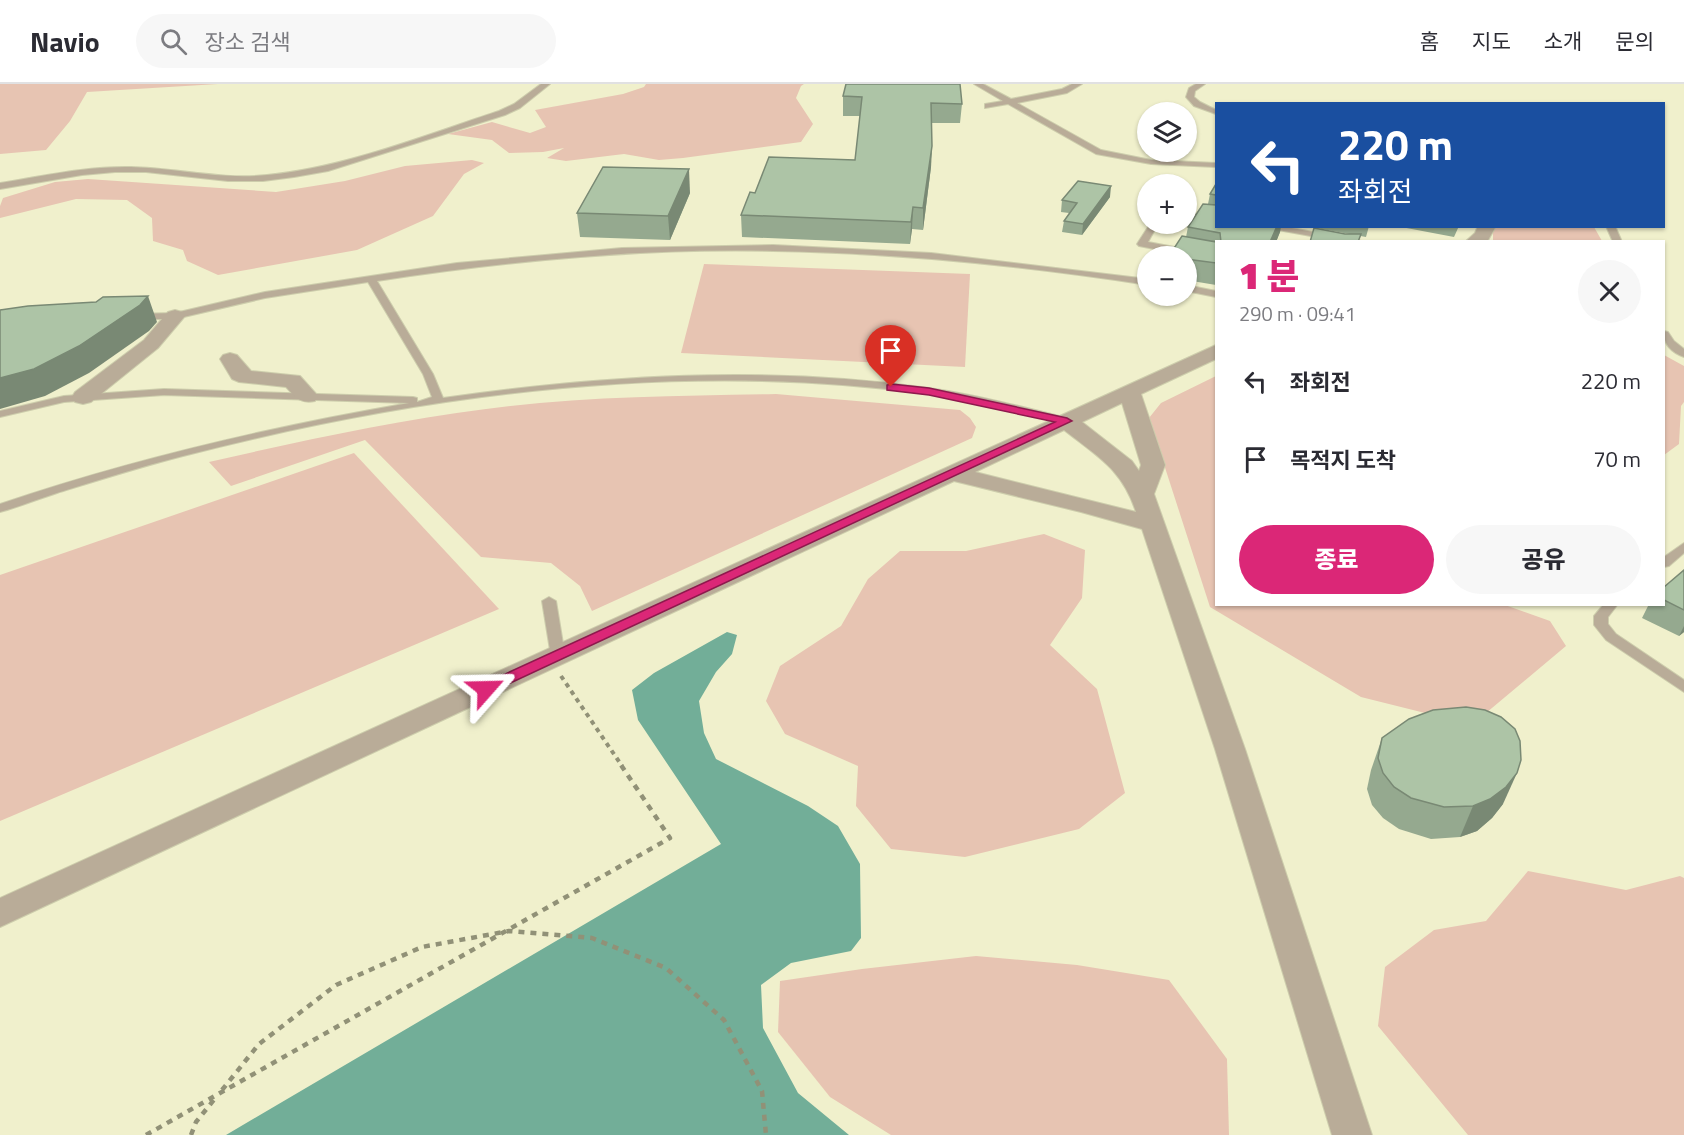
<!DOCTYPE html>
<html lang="ko">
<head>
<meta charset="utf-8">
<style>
	body { margin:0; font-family:"Titillium Web","Noto Sans KR",sans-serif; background:#f7f7f7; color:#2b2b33; height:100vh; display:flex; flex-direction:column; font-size:22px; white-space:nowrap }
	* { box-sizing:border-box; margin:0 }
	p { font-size:20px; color:#7c7c81 }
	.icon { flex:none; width:33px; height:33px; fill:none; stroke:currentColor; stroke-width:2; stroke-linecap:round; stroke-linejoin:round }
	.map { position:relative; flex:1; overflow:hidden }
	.side { position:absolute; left:1215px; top:156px; width:450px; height:366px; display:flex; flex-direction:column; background:#fff; border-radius:0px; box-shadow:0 2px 4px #0004 }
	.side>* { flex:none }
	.top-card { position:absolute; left:1215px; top:18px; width:450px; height:126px; border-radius:0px; box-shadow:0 2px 4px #0004; background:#1a4fa0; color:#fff; overflow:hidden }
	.fabs { position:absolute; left:1137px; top:18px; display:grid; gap:12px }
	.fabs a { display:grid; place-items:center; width:60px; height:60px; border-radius:50%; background:#fff; box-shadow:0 2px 4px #0004; font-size:30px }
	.pin { position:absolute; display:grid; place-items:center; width:51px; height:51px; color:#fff; margin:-62px -26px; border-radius:50% 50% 50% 0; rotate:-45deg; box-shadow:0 0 6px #0007 }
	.pin .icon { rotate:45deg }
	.me { position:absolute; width:66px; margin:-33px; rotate:65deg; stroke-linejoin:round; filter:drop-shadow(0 0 4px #0008) }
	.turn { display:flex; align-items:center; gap:21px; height:126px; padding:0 24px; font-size:27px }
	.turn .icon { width:78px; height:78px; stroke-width:2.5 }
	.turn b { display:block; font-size:42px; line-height:51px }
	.round { display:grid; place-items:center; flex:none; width:63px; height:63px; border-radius:32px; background:#f7f7f7 }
	.headline { display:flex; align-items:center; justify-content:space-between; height:102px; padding:0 24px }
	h1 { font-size:36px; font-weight:800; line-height:45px; color:#db2777 }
	.button { display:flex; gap:12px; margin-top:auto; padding:12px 24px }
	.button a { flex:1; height:69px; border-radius:36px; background:#db2777; color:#fff; font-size:24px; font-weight:800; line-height:69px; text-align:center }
	.button a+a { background:#f7f7f7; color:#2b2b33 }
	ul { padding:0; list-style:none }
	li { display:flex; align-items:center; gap:18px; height:78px; padding:0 24px }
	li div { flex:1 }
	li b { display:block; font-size:22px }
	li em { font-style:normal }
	header { display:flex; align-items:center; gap:36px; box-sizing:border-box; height:84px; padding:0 30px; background:#fff; border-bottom:2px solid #e1e1e2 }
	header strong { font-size:28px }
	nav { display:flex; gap:33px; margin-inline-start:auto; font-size:21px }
	.search { width:420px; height:54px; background:#f7f7f7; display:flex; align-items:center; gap:15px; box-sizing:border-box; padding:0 21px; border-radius:33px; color:#7c7c81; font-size:22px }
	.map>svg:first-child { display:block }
</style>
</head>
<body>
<header>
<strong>Navio</strong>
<div class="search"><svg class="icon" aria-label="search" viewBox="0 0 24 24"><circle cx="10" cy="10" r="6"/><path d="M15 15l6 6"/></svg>장소 검색</div>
<nav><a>홈</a><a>지도</a><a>소개</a><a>문의</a></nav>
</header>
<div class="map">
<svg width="1684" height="1051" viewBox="0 0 1684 1051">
	<rect width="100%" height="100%" fill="#f0f0cc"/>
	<g fill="#e7c4b2">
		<polygon points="0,0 218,0 87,8 70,37 46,66 0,70"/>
		<polygon points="646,0 804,0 801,2 796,14 813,40 801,58 683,74 659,76 624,70 566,77 547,74 564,64 543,68 509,69 492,56 448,50 492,38 530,49 546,43 535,26 623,10 644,3"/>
		<polygon points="472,76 484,79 464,90 433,132 357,166 218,191 187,177 183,166 153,157 152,134 127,116 76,115 0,134 0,122 3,114 55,98 88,95 276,108 345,97 405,82"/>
		<polygon points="1493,142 1594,143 1602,157 1493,158"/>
		<polygon points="704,180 970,190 965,283 681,269"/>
		<polygon points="1664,271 1684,282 1684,318 1681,322 1679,360 1664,371"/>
		<polygon points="1216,292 1216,520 1505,521 1550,537 1566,562 1486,629 1429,630 1361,613 1210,523 1149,334 1161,319"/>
		<path d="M776,310L960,326L970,334L976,343L972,354L592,527L580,502L551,479L481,473L365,356L231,402L209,378C301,357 392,337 486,325C582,312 679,312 776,310Z"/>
		<polygon points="354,369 499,525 0,737 0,491"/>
		<polygon points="1044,450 1085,466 1082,514 1050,561 1097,605 1125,709 1079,745 965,773 891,765 856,722 858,682 785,650 766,617 780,582 841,542 868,495 900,467 966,467"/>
		<polygon points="1528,787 1626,806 1680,792 1684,794 1684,1051 1468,1051 1378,942 1385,883 1434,846 1486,837"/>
		<polygon points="976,872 1077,881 1169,896 1227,975 1229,1051 891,1051 830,1013 778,948 780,897 862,885"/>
	</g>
	<polygon fill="#72ae98" points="727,548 737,551 732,570 716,588 699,617 704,649 716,675 808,722 838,742 860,780 861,854 851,867 791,879 761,901 763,944 798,1009 849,1051 226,1051 721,760 638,636 632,606 654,589"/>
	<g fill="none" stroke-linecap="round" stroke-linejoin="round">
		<defs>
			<g id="service">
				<path d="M541,0H550L520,24L505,31L328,87L294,93L263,97H228L146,88H115L82,91L0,105V99C43,92 87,82 131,83C177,84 221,96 267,91C343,84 426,51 499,27L514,20Z"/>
				<polygon points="974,0 983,0 1011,15 1062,5 1072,0 1082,0 1067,9 1017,19 1101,66 1151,76 1216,79 1216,83 1151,80 1096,70 1008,20 985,24 985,20 1003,17"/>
				<polygon points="1196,0 1205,0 1195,7 1194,13 1200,18 1216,26 1216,30 1194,22 1186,13 1189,4"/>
				<polygon points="1186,129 1216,133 1216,139 1186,135"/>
				<polygon points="1150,140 1158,140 1148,158 1216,171 1216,177 1139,162 1137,160"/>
				<polygon points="1257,142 1281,142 1367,158 1343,158"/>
				<polygon points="1606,142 1615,142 1622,158 1613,158"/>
				<path d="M773,161L931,169L1148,195V201C1024,182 899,169 773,167C641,164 507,177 377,197L433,290L443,314C604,291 767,281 929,304C977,311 1024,323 1071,335L1073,337L1067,340C1021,329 975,317 928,310C681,276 423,310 183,372C140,383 99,396 57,409C38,415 19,423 0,428V420C133,375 270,343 409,319L164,311L64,318L0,333V327L64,312L164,305L413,313L417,314V318L432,313L423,290L368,198L265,214L175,235H136L132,234V230L175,229L265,208L457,179L622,164Z"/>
				<polygon points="1186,201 1216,207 1216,213 1186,207"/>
				<path d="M1664,247L1668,248L1674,257L1684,265V273C1671,268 1663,260 1664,247Z"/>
				<polygon points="1684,459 1684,469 1669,482 1664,483 1664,473"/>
				<polygon points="549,513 556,517 565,572 558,577 551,572 542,517"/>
				<polygon points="1604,520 1618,520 1608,533 1608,540 1616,550 1684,596 1684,608 1606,556 1594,541 1594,532"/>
			</g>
			<g id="minor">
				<polygon points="1478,142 1496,142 1487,158 1465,158 1475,149"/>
				<polygon points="175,226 182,228 185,232 158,264 91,318 83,320 75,318 72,313 75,308 144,256 168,228"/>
				<path d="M1216,261V275L1141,310L1165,381L1154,410L1245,665L1372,1051H1332L1215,665L1142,445L1081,428L954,397L0,843V814ZM1122,319L1141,381L1139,387L1132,377L1082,338ZM1064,346C1098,373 1122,385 1136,428L975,388Z"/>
				<path d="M230,269L237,271L251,287L300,292L318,312L315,317C300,320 295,313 286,303L239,298L232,295L220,275L223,271Z"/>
			</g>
		</defs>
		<use href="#service" stroke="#cdcdac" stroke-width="2"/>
		<use href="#minor" stroke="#cdcdac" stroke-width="2"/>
		<polyline stroke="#919177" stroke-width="4" stroke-dasharray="4.5 4.5" stroke-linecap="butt" points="561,592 622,682"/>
		<g stroke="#919177" stroke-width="4.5" stroke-dasharray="6 6" stroke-linecap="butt">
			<polyline points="222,1006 259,960 336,901 422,863 509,847 592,854 666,884 724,936 762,1007 766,1051"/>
			<polyline points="146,1051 670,754 621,681"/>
			<polyline points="191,1051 196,1038 217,1012"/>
		</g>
		<use href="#service" fill="#b9ac98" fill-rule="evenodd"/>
		<use href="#minor" fill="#b9ac98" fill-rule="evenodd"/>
	</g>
	<g fill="#95a98f">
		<polygon points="846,0 962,20 960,39 932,39 931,83 923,146 912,145 910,160 742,153 741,131 855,76 860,32 843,32 843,12"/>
		<polygon points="1216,100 1216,142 1281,142 1280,148 1276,158 1216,158 1216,201 1186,196 1186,172 1168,172 1186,153 1188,143 1208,120 1210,110"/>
		<polygon points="690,109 670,156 580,153 577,129"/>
		<polygon points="1110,113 1082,151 1062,148 1064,137 1069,129 1061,128 1062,116"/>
		<polygon points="1316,142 1369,142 1366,153 1316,144"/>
		<polygon points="1396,142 1459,142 1454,153"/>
		<polygon points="1684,486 1684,548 1679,552 1642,534 1649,520 1664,520 1664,503"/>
		<polygon points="1382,654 1503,720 1492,734 1477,747 1460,753 1431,755 1399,745 1383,734 1372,721 1367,705 1371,686"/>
	</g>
	<g fill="#798974">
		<polygon points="932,62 931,83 923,146 923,124"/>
		<polygon points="689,85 690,109 670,156 668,132"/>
		<polygon points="1111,102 1110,113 1082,151 1083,140"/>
		<polygon points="913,123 912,145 910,160 911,138"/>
		<polygon points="1277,142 1281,142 1280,148 1276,158 1270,158"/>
		<polygon points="148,212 157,238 149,247 89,289 45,312 0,325 0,294"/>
		<polygon points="1684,542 1684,548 1679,552"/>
		<polygon points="1517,689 1503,720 1492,734 1477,747 1460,753 1473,722"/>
	</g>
	<g fill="#adc4a6" stroke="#798974" stroke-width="1.5">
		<polygon points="846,0 960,0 962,20 931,19 932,62 923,124 913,123 911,138 741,131 750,108 755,109 769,73 855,76 862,13 843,12"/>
		<polygon points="603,83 689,85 668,132 577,129"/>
		<polygon points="1078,97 1111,102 1083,140 1064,137 1077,119 1062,116"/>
		<polygon points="1216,100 1216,111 1210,110"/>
		<polygon points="1203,120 1216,121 1216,142 1277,142 1270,158 1221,158 1220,149 1188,143"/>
		<polygon points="1314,144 1345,150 1361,150 1358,158 1310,158"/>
		<polygon points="1182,152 1216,158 1216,179 1186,175 1186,172 1169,172"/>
		<polygon points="148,212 140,221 79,262 34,285 0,294 0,226 28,222 96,218 103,213"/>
		<polygon points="1684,486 1684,526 1664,516 1664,503"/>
		<polygon points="1466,623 1485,626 1501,633 1515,645 1520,657 1521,676 1517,689 1506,703 1490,715 1473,722 1444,723 1411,714 1394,703 1383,689 1378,674 1382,654 1409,635 1433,626"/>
	</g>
	<polygon fill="#db2777" stroke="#8e194d" stroke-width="1.5" points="891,300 929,304 1067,334 1072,337 491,608 481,608 479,605 481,601 1055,338 929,311 887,306 887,301"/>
</svg>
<div class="fabs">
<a><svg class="icon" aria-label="layers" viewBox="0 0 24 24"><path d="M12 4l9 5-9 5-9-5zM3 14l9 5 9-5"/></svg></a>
<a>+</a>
<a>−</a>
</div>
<div class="pin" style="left:891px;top:303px;background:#d93025"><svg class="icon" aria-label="arrive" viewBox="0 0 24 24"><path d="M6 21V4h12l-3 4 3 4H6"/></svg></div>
<svg class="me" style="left:486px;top:605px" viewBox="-20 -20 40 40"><path d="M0-17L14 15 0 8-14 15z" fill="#db2777" stroke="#fff" stroke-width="4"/></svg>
<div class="top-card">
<div class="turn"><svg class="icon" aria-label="left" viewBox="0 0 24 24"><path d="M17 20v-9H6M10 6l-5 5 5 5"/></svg><div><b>220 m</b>좌회전</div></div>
</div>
<section class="side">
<div class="headline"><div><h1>1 분</h1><p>290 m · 09:41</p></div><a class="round"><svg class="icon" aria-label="close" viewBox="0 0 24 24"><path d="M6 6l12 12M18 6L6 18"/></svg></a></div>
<ul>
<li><svg class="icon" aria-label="left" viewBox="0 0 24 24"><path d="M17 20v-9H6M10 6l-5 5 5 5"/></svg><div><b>좌회전</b></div><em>220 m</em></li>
<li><svg class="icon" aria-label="arrive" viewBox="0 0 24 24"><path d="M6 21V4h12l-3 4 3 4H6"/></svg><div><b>목적지 도착</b></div><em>70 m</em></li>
</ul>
<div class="button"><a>종료</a><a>공유</a></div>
</section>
</div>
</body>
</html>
